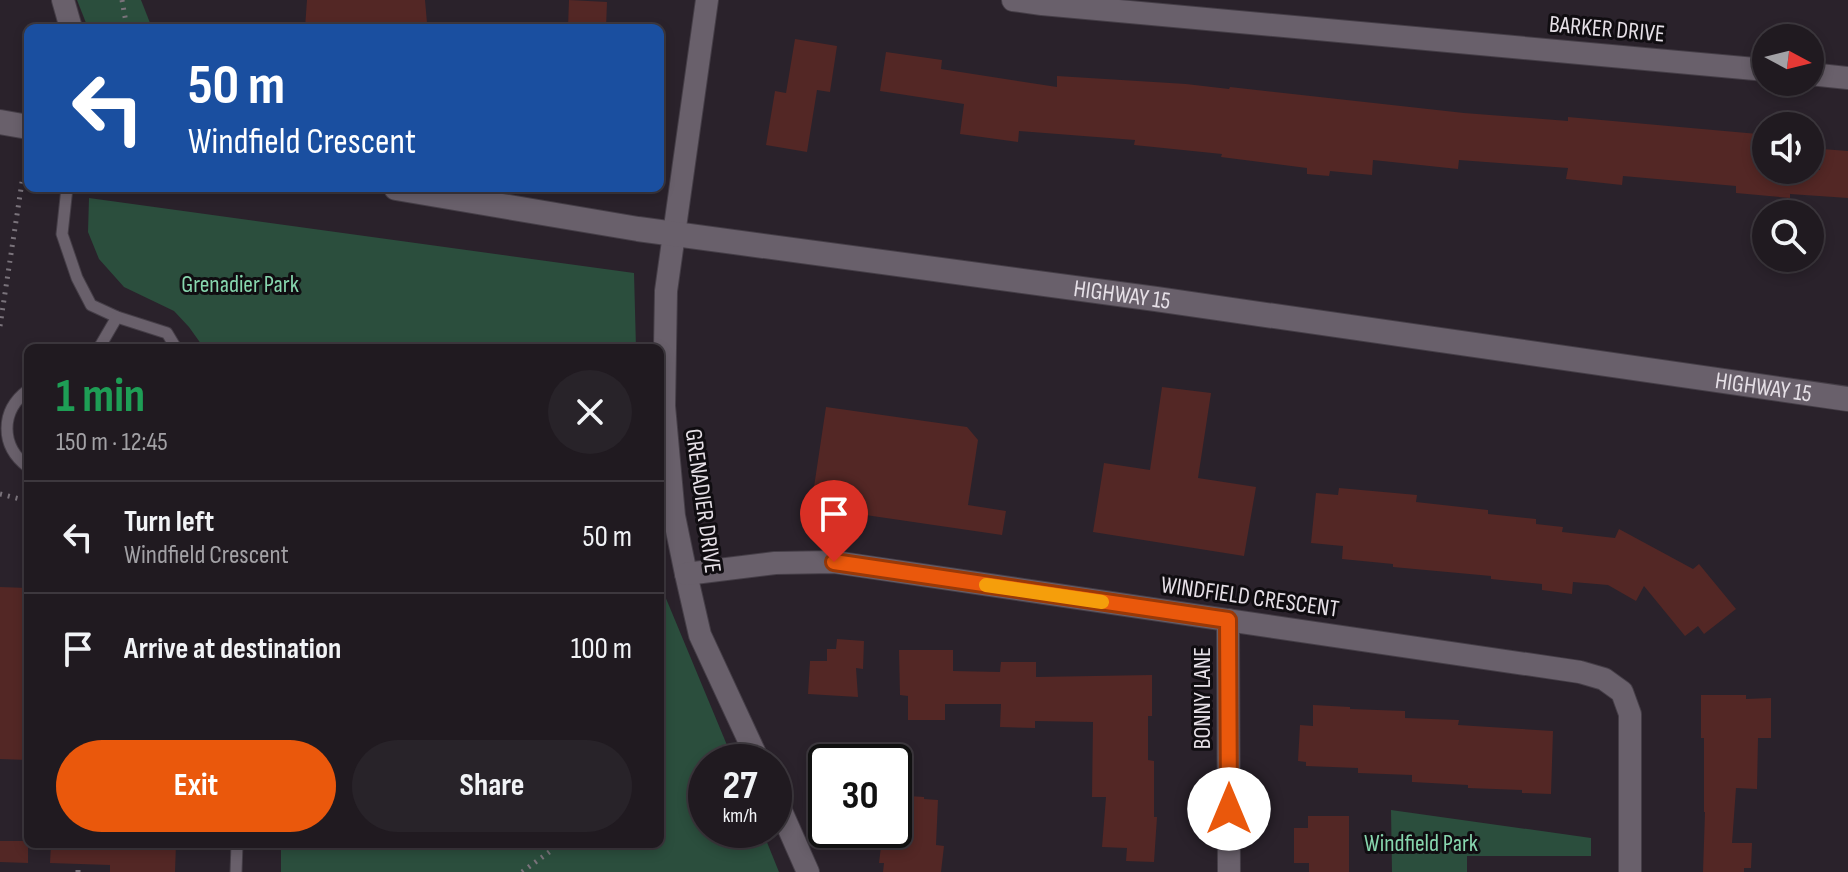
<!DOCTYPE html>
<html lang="en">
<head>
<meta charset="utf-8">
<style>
	body { margin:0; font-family:"Sofia Sans Condensed",sans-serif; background:#282329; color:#f1f3f6; height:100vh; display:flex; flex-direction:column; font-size:30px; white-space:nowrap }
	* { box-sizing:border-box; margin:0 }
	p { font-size:26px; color:#a2a1a5 }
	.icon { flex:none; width:44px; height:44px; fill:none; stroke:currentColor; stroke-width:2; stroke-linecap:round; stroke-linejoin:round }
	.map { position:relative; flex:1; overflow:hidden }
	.side { position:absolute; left:24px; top:344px; width:640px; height:504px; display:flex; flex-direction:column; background:#201a20; border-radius:12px; box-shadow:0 4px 12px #0003,0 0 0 2px #3d383e }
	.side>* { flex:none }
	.guide { position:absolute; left:24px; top:24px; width:640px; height:168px; border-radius:12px; box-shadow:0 4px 12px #0003,0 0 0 2px #3d383e; background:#1a4fa0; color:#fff; overflow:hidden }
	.needle { width:52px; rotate:97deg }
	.fabs { position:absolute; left:1752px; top:24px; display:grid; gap:16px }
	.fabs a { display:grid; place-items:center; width:72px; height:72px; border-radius:50%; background:#201a20; box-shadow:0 4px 12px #0003,0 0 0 2px #3d383e; font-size:40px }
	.speed { position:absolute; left:688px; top:744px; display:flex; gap:16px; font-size:40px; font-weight:700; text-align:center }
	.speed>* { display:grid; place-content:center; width:104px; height:104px; border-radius:50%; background:#201a20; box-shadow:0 4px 12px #0003,0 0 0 2px #3d383e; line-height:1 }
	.speed small { font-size:20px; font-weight:400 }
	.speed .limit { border:4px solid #111; border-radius:12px; background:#fff; color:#111 }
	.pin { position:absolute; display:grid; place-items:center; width:68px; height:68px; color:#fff; margin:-82px -34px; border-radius:50% 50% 50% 0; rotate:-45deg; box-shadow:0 0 8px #0007 }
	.pin .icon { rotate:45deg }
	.me { position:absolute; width:88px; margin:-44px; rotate:0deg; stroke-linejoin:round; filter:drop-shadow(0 0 6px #0008) }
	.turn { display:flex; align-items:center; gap:28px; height:168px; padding:0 32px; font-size:36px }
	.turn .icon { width:104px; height:104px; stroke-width:2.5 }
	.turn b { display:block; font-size:56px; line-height:68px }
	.round { display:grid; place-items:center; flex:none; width:84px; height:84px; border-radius:42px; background:#282329 }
	.headline { display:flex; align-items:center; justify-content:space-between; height:136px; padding:0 32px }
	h1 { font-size:48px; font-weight:700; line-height:60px; color:#1e9e55 }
	.action { display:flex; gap:16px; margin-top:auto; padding:16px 32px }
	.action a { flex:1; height:92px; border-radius:48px; background:#ea580c; color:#fff; font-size:32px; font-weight:700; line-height:92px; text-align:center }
	.action a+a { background:#282329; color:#f1f3f6 }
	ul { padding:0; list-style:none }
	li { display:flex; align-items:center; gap:24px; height:112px; padding:0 32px; border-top:2px solid #3d383e }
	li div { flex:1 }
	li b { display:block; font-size:30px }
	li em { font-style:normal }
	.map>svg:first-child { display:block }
</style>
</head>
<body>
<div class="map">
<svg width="1848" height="872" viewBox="0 0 1848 872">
	<rect width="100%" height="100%" fill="#2a222b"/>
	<g fill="#2b4e3d">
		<polygon points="77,0 141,0 152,28 88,28"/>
		<polygon points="89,198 634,273 636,348 204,348 189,327 174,311 124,287 99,259 88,232"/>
		<polygon points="660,584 734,762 706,762 706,830 762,830 779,872 281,872 281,844 660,844"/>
		<polygon points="1391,810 1591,838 1591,856 1467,856 1467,872 1392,872"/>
	</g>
	<g fill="#532725">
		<polygon points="307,0 425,0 427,23 364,28 305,28"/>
		<polygon points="569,0 607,2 606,28 568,28"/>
		<polygon points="795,39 837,46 830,92 817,90 807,152 766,145 775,91 786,93"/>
		<polygon points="886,52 942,60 941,69 1057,87 1057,76 1186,84 1229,89 1230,87 1464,113 1568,121 1568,117 1758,134 1756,154 1766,155 1766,170 1820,170 1822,149 1848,151 1848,198 1790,194 1790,198 1736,193 1736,186 1623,176 1622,185 1566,179 1568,168 1459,160 1458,169 1373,160 1372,175 1330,171 1329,176 1307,174 1307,168 1221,157 1222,154 1134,145 1135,140 1019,131 1018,142 960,134 964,104 880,91"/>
		<polygon points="1162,387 1211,393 1198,478 1256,487 1244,556 1093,532 1104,463 1150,470"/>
		<polygon points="826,407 967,427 978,440 968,505 1006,511 1002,535 811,507"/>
		<polygon points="1339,488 1417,495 1416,502 1488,510 1488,514 1536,519 1536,524 1563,527 1562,532 1615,538 1619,529 1693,569 1699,564 1736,609 1704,634 1698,626 1685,636 1644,586 1636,601 1608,585 1573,582 1572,594 1542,590 1542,584 1491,579 1491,576 1393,567 1393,564 1342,559 1343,546 1311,543 1316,493 1338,495"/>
		<polygon points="0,587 28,588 28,760 0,759"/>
		<polygon points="837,639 864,641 863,669 856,668 858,697 808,694 810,661 827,661 827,649 836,649"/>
		<polygon points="899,650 953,650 953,671 1000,672 1001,662 1036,662 1036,677 1152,675 1152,716 1148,716 1148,760 1154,761 1154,817 1157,817 1154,862 1126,861 1127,848 1102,847 1106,797 1092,797 1093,722 1035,721 1035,728 1000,727 1001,704 945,704 945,720 908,720 908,696 900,695"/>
		<polygon points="1701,695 1746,695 1746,699 1771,698 1771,738 1758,738 1757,789 1736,788 1732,843 1752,843 1751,868 1744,868 1744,872 1703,872 1705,812 1704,812 1704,738 1701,738"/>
		<polygon points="1313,705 1350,707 1350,709 1405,711 1405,718 1459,720 1458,725 1553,731 1551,794 1522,793 1522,790 1468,788 1468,785 1412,782 1412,775 1358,773 1358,768 1306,766 1306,762 1298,761 1300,725 1313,726"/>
		<polygon points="894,795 924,797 924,799 938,800 936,845 944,846 941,872 883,872 884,863 879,863 883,830 894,830"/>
		<polygon points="1308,816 1349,816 1349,872 1309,872 1309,863 1294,863 1294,828 1308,828"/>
		<polygon points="0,841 28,841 28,863 0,862"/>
		<polygon points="51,844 176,844 175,872 110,872 110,865 50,863"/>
	</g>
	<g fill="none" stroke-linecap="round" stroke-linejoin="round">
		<defs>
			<g id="service">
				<polyline points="67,188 62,234 77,278 91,305 117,317 167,333 176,348"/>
				<polyline points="99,348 117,317"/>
				<path d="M28,390C0,411 0,446 28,467"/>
				<polyline points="236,872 237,844"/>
			</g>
			<g id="minor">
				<polyline points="63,0 71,28"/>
				<polyline points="707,0 666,291 664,406 674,516 686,574 700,635 759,762"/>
				<polyline points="1013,0 1042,4 1766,70"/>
				<polyline points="1810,74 1848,78"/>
				<polyline points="686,574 775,563 834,562 1580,672 1604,679 1622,692 1630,714 1630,872"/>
				<polyline points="1228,620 1229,872"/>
				<polyline points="774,795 808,872"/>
			</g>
			<g id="secondary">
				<polyline points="0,122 28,127"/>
				<path id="s1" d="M396,188L638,229L1156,299L1848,399"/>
			</g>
		</defs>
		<use href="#service" stroke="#453e47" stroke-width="13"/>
		<use href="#minor" stroke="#453e47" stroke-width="24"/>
		<use href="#secondary" stroke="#453e47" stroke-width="26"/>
		<g stroke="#7a737b" stroke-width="5" stroke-dasharray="2 6" stroke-linecap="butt">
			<polyline points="122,0 127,28"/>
			<polyline points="0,326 22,182"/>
			<polyline points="0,494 28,501"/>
			<polyline points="78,872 78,868"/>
			<polyline points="522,872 552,850 552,844"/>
		</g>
		<use href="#service" stroke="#69606b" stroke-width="11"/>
		<use href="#minor" stroke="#69606b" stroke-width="22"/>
		<use href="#secondary" stroke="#69606b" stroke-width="24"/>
	</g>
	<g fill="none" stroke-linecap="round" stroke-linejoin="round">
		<defs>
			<polyline id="route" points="834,562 1228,620 1229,809"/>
		</defs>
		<use href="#route" stroke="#983908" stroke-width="20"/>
		<use href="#route" stroke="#ea580c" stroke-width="14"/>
		<polyline stroke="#f59e0b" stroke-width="14" points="986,585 1102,602"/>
	</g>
	<g text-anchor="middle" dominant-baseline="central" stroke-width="6" stroke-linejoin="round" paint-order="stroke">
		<g font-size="24" fill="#e6e0e7" stroke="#100d11">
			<text transform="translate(1607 29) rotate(5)">BARKER DRIVE</text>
			<text stroke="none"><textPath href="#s1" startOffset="734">HIGHWAY 15</textPath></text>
			<text stroke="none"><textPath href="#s1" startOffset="1382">HIGHWAY 15</textPath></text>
			<text transform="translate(703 501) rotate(82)">GRENADIER DRIVE</text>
			<text transform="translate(1250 597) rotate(8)">WINDFIELD CRESCENT</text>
			<text transform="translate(1202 698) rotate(-90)">BONNY LANE</text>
		</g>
		<g font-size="24" fill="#87d6ae" stroke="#100d11">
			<text x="240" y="284">Grenadier Park</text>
			<text x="1421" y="843">Windfield Park</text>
		</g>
	</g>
</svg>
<div class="fabs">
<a><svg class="needle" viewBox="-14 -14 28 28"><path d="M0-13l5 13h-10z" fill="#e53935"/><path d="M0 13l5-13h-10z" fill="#a2a1a5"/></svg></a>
<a><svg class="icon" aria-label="sound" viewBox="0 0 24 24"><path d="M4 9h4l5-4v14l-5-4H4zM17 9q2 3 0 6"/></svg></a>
<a><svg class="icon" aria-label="search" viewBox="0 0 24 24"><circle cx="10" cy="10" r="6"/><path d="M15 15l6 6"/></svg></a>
</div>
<div class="speed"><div>27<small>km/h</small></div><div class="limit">30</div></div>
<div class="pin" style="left:834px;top:562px;background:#d93025"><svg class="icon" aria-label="arrive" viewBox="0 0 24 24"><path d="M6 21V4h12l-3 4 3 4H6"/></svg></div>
<svg class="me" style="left:1229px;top:809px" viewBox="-20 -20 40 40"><circle r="19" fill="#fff"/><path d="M0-13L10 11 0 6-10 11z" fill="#ea580c"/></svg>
<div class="guide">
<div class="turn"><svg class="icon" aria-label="left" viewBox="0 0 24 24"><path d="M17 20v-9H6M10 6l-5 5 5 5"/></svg><div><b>50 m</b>Windfield Crescent</div></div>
</div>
<section class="side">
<div class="headline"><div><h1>1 min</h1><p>150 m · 12:45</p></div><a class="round"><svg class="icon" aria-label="close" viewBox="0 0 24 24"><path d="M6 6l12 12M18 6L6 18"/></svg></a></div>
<ul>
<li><svg class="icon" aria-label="left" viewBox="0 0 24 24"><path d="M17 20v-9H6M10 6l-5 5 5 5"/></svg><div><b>Turn left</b><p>Windfield Crescent</p></div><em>50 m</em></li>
<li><svg class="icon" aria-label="arrive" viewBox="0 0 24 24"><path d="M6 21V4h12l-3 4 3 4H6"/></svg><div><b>Arrive at destination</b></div><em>100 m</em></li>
</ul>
<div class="action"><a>Exit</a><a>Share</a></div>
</section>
</div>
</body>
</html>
